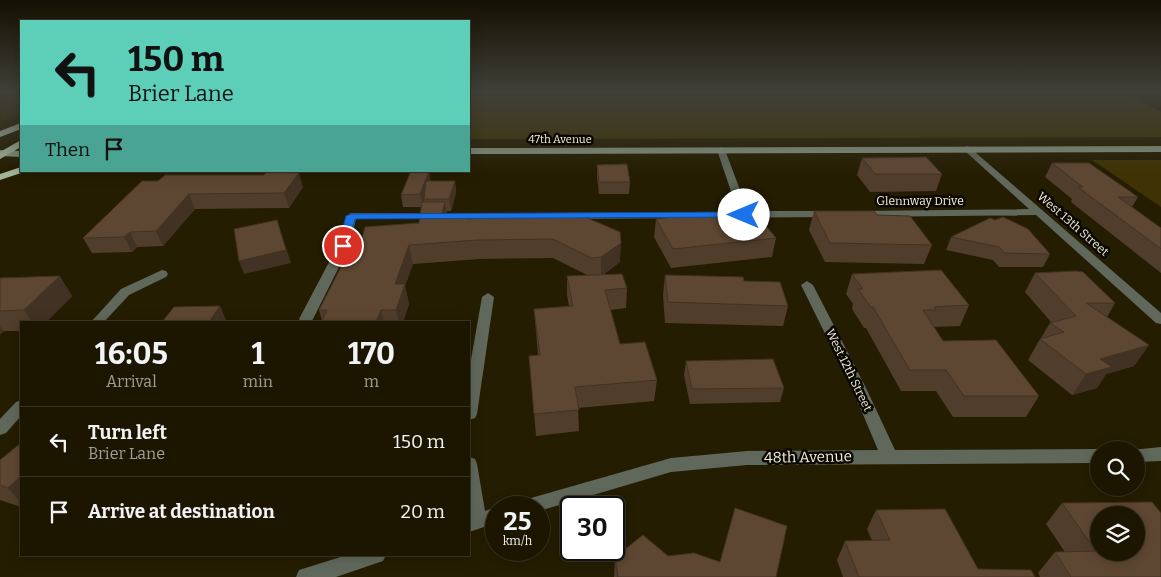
<!DOCTYPE html>
<html lang="en">
<head>
<meta charset="utf-8">
<style>
	body { margin:0; font-family:Bitter,serif; background:#292310; color:#f1f3f6; height:100vh; display:flex; flex-direction:column; font-size:19px; white-space:nowrap }
	* { box-sizing:border-box; margin:0 }
	p { font-size:16px; color:#a09f99 }
	.icon { flex:none; width:28px; height:28px; fill:none; stroke:currentColor; stroke-width:2; stroke-linecap:round; stroke-linejoin:round }
	.map { position:relative; flex:1; overflow:hidden }
	.details { position:absolute; left:20px; top:321px; width:450px; height:235px; display:flex; flex-direction:column; background:#1c1601; border-radius:0px; box-shadow:0 2px 12px #0003,0 0 0 1px #3a3523 }
	.details>* { flex:none }
	.hud { position:absolute; left:20px; top:20px; width:450px; height:152px; border-radius:0px; box-shadow:0 2px 12px #0003,0 0 0 1px #3a3523; background:#5dceb8; color:#111; overflow:hidden }
	.tools { position:absolute; left:1090px; top:441px; display:grid; gap:10px }
	.tools a { display:grid; place-items:center; width:55px; height:55px; border-radius:50%; background:#1c1601; box-shadow:0 2px 12px #0003,0 0 0 1px #3a3523; font-size:25px }
	.speed { position:absolute; left:485px; top:496px; display:flex; gap:10px; font-size:25px; font-weight:700; text-align:center }
	.speed>* { display:grid; place-content:center; width:65px; height:65px; border-radius:50%; background:#1c1601; box-shadow:0 2px 12px #0003,0 0 0 1px #3a3523; line-height:1 }
	.speed small { font-size:12px; font-weight:400 }
	.speed .limit { border:2px solid #111; border-radius:8px; background:#fff; color:#111 }
	.pin { position:absolute; display:grid; place-items:center; width:42px; height:42px; color:#fff; margin:-21px; border:2px solid #fff; border-radius:50%; box-shadow:0 1px 5px #0007 }
	.me { position:absolute; width:55px; margin:-28px; rotate:270deg; stroke-linejoin:round; filter:drop-shadow(0 0 4px #0008) }
	.turn { display:flex; align-items:center; gap:18px; height:105px; padding:0 25px; font-size:22px }
	.turn .icon { width:65px; height:65px; stroke-width:2.5 }
	.turn b { display:block; font-size:35px; line-height:42px }
	.then { display:flex; align-items:center; height:48px; padding:0 25px; background:#0003; gap:10px; font-size:19px }
	.eta { display:flex; justify-content:space-evenly; align-items:center; height:85px; text-align:center }
	.eta b { font-size:30px; font-weight:700; line-height:35px }
	ul { padding:0; list-style:none }
	li { display:flex; align-items:center; gap:15px; height:70px; padding:0 25px; border-top:1px solid #3a3523 }
	li div { flex:1 }
	li b { display:block; font-size:19px }
	li em { font-style:normal }
	.map>svg:first-child { display:block }
</style>
</head>
<body>
<div class="map">
<svg width="1161" height="577" viewBox="0 0 1161 577">
	<rect width="100%" height="100%" fill="#251d01"/>
	<polygon fill="#302600" points="0,92 21,92 21,113 0,122"/>
	<g fill="#3f3305">
		<polygon points="469,92 1126,92 1161,112 1161,137 469,139"/>
		<polygon points="1092,160 1161,160 1161,207"/>
	</g>
	<g fill="none" stroke-linecap="round" stroke-linejoin="round">
		<g fill="#60685c" fill-rule="evenodd">
			<polygon points="968,146 1161,313 1161,324 1156,323 1036,215 859,217 854,214 859,211 1029,209 965,151 965,147"/>
			<polygon points="721,147 725,150 748,211 829,211 834,214 829,217 564,219 559,216 564,213 738,212 717,150"/>
			<polygon points="351,213 517,213 522,216 517,219 356,219 349,247 313,319 311,322 301,322 299,319 337,247 346,216"/>
			<polygon points="162,270 166,271 168,274 166,277 129,295 104,322 91,322 121,289"/>
			<polygon points="807,281 813,285 865,386 895,450 1099,449 1101,450 1099,450 1099,463 747,465 671,472 539,511 539,508 515,508 518,502 524,500 671,458 747,451 878,450 851,386 801,285"/>
			<polygon points="488,293 494,297 477,414 475,418 469,420 469,371 482,297"/>
			<polygon points="21,400 21,416 6,433 0,435 0,419 16,402"/>
			<polygon points="1161,447 1161,461 1136,462 1136,450 1131,450"/>
			<polygon points="469,457 475,459 477,464 485,511 496,507 498,508 496,523 469,532"/>
			<polygon points="347,555 386,555 383,561 336,577 296,577 299,570"/>
		</g>
		<g fill="#869380" fill-rule="evenodd">
			<polygon points="1161,146 1161,152 469,154 469,148"/>
			<polygon points="0,150 21,151 21,157 0,156"/>
		</g>
		<g fill="#a3b49c" fill-rule="evenodd">
			<polygon points="21,123 21,129 0,137 0,131"/>
			<polygon points="21,140 21,147 0,159 0,152"/>
			<polygon points="21,167 21,171 24,172 0,180 0,174"/>
		</g>
	</g>
	<g fill="#513d2b">
		<polygon points="862,158 942,174 936,191 870,192 857,175"/>
		<polygon points="1052,163 1138,197 1132,207 1161,228 1161,273 1071,202 1072,199 1045,177"/>
		<polygon points="597,165 630,182 629,194 599,194 597,177"/>
		<polygon points="429,171 430,181 455,181 456,193 451,211 447,211 447,216 467,219 501,217 620,262 604,274 627,288 626,308 610,310 620,344 657,380 654,401 578,408 579,431 536,436 529,356 538,355 534,309 569,306 567,295 567,276 587,275 553,258 480,259 413,264 405,286 409,304 403,322 321,322 322,321 319,310 357,257 419,223 421,207 403,207 401,195"/>
		<polygon points="142,181 303,187 289,208 195,209 163,246 137,247 132,252 92,253 83,238"/>
		<polygon points="814,211 877,215 932,245 924,264 825,262 809,230"/>
		<polygon points="714,217 776,238 772,257 671,268 654,237 656,219"/>
		<polygon points="951,237 1050,254 1043,267 999,267 993,260 946,250"/>
		<polygon points="1035,273 1115,303 1107,317 1149,345 1134,366 1106,374 1097,388 1072,395 1028,360 1040,339 1041,338 1050,323 1051,322 1025,292"/>
		<polygon points="852,274 969,305 960,326 934,327 943,341 1039,396 1026,417 953,417 936,391 901,391 866,328 864,328 852,309 853,304 846,294"/>
		<polygon points="665,275 744,281 788,306 783,326 665,323 663,295"/>
		<polygon points="0,278 72,296 46,322 21,322 21,331 4,331 0,334"/>
		<polygon points="686,361 784,388 780,402 690,404 684,375"/>
		<polygon points="21,443 21,507 0,500 0,460"/>
		<polygon points="1062,503 1161,577 1040,577 1038,573 1055,552 1065,552 1046,524"/>
		<polygon points="876,510 978,569 1035,577 843,577 837,560 845,541 872,541 867,529"/>
		<polygon points="668,556 720,562 776,577 614,577 615,557"/>
	</g>
	<g fill="#423223">
		<polygon points="429,171 431,183 424,199 424,202 423,207 420,194"/>
		<polygon points="299,173 303,187 289,208 284,193"/>
		<polygon points="455,181 456,193 451,211 449,199"/>
		<polygon points="189,194 195,209 163,246 156,231"/>
		<polygon points="445,202 448,220 441,217"/>
		<polygon points="277,220 291,263 244,274 239,261"/>
		<polygon points="130,232 137,247 132,252 124,237"/>
		<polygon points="621,243 620,262 601,276 601,257"/>
		<polygon points="409,245 413,264 405,286 409,304 403,322 399,322 396,310 395,284"/>
		<polygon points="60,276 72,296 46,322 32,322 24,310"/>
		<polygon points="220,306 227,322 209,322"/>
		<polygon points="381,310 384,322 376,322"/>
		<polygon points="0,326 4,331 0,334"/>
		<polygon points="1149,345 1134,366 1106,374 1097,388 1072,395 1086,374 1100,359"/>
		<polygon points="21,476 21,503 8,488"/>
	</g>
	<g fill="#5e4732" stroke="#423223" fill-rule="evenodd">
		<polygon points="926,157 942,174 875,174 862,158"/>
		<polygon points="1052,163 1089,163 1138,197 1118,197 1161,228 1161,249 1078,187 1083,187"/>
		<polygon points="627,164 630,182 599,182 597,165"/>
		<polygon points="268,171 299,173 284,193 189,194 156,231 130,232 124,237 83,238 142,181 158,181 165,175 264,175"/>
		<polygon points="411,171 429,171 420,194 401,195"/>
		<polygon points="426,181 455,181 449,199 424,199"/>
		<polygon points="422,202 445,202 441,217 467,215 467,219 501,217 501,214 576,213 620,232 621,243 601,257 592,258 553,239 477,240 409,245 395,284 405,284 396,310 381,310 376,322 321,322 327,310 319,310 346,257 357,257 365,227 419,223"/>
		<polygon points="814,211 874,211 877,215 910,216 932,245 830,243"/>
		<polygon points="711,213 714,217 756,213 776,238 673,249 656,219"/>
		<polygon points="1003,217 1028,229 1050,254 1005,253 999,247 951,237 990,218 995,220"/>
		<polygon points="277,220 286,250 239,261 234,229"/>
		<polygon points="941,270 969,305 934,307 936,310 923,310 943,341 996,340 1039,396 964,396 946,370 910,370 873,307 871,307 858,289 863,289 852,274"/>
		<polygon points="1076,271 1083,272 1115,303 1086,303 1149,345 1100,359 1112,367 1086,374 1040,339 1064,332 1050,323 1076,316 1035,273"/>
		<polygon points="622,274 627,288 605,290 620,344 645,342 657,380 575,387 579,410 534,414 529,356 540,355 534,309 573,306 567,276"/>
		<polygon points="665,275 743,277 744,281 780,282 788,306 668,302"/>
		<polygon points="60,276 24,310 0,311 0,278"/>
		<polygon points="220,306 209,322 162,322 174,307"/>
		<polygon points="773,359 784,388 692,389 686,361"/>
		<polygon points="21,443 21,476 8,488 0,485 0,460"/>
		<path d="M1152,502L1161,513V577H1071L1055,552L1096,551L1062,503ZM1099,515H1136V552H1099Z"/>
		<polygon points="735,508 787,526 776,577 618,577 615,557 643,535 668,556 694,553 720,562"/>
		<polygon points="945,509 978,569 1031,570 1035,577 859,577 845,541 890,540 876,510"/>
	</g>
	<linearGradient id="sky" x2="0" y2="1"><stop stop-color="#141001"/><stop offset="0.53" stop-color="#404038"/><stop offset="1" stop-color="#404038" stop-opacity="0"/></linearGradient>
	<rect width="1161" height="173" fill="url(#sky)"/>
	<polygon fill="#1a73e8" stroke="#114b97" points="744,212 749,215 747,217 355,219 348,246 343,250 338,246 346,216 351,214"/>
	<g text-anchor="middle" dominant-baseline="central" stroke-width="5" stroke-linejoin="round" paint-order="stroke">
		<g font-size="11" fill="#f3eedd" stroke="#0b0801">
			<text x="560" y="139">47th Avenue</text>
		</g>
		<g font-size="12" fill="#f3eedd" stroke="#0b0801">
			<text x="920" y="201">Glennway Drive</text>
			<text transform="translate(1073 224) rotate(41)">West 13th Street</text>
			<text transform="translate(849 370) rotate(64)">West 12th Street</text>
		</g>
		<g font-size="15" fill="#f3eedd" stroke="#0b0801">
			<text transform="translate(808 457) rotate(-1)">48th Avenue</text>
		</g>
	</g>
</svg>
<div class="tools">
<a><svg class="icon" aria-label="search" viewBox="0 0 24 24"><circle cx="10" cy="10" r="6"/><path d="M15 15l6 6"/></svg></a>
<a><svg class="icon" aria-label="layers" viewBox="0 0 24 24"><path d="M12 4l9 5-9 5-9-5zM3 14l9 5 9-5"/></svg></a>
</div>
<div class="speed"><div>25<small>km/h</small></div><div class="limit">30</div></div>
<div class="pin" style="left:343px;top:246px;background:#d93025"><svg class="icon" aria-label="arrive" viewBox="0 0 24 24"><path d="M6 21V4h12l-3 4 3 4H6"/></svg></div>
<svg class="me" style="left:744px;top:215px" viewBox="-20 -20 40 40"><circle r="19" fill="#fff"/><path d="M0-13L10 11 0 6-10 11z" fill="#1a73e8"/></svg>
<div class="hud">
<div class="turn"><svg class="icon" aria-label="left" viewBox="0 0 24 24"><path d="M17 20v-9H6M10 6l-5 5 5 5"/></svg><div><b>150 m</b>Brier Lane</div></div>
<div class="then">Then<svg class="icon" aria-label="arrive" viewBox="0 0 24 24"><path d="M6 21V4h12l-3 4 3 4H6"/></svg></div>
</div>
<section class="details">
<div class="eta">
<div><b>16:05</b><p>Arrival</p></div>
<div><b>1</b><p>min</p></div>
<div><b>170</b><p>m</p></div>
</div>
<ul>
<li><svg class="icon" aria-label="left" viewBox="0 0 24 24"><path d="M17 20v-9H6M10 6l-5 5 5 5"/></svg><div><b>Turn left</b><p>Brier Lane</p></div><em>150 m</em></li>
<li><svg class="icon" aria-label="arrive" viewBox="0 0 24 24"><path d="M6 21V4h12l-3 4 3 4H6"/></svg><div><b>Arrive at destination</b></div><em>20 m</em></li>
</ul>
</section>
</div>
</body>
</html>
